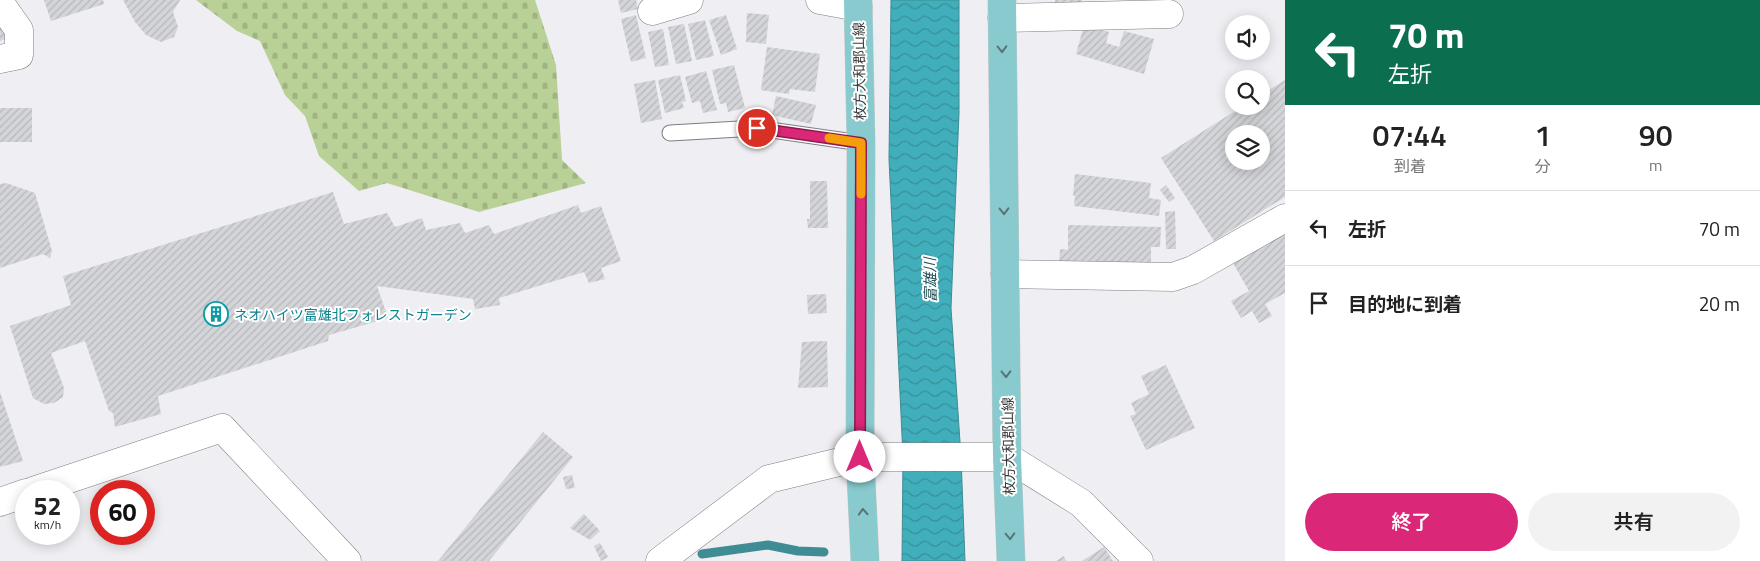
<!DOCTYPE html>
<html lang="ja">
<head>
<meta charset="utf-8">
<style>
	body { margin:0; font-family:"Titillium Web","Noto Sans JP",sans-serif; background:#f2f2f2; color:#222; height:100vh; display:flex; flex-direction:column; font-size:19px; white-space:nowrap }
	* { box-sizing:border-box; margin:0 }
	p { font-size:16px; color:#767676 }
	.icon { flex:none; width:28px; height:28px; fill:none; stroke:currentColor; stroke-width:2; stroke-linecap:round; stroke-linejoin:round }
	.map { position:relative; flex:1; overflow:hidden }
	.drawer { display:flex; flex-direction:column; background:#fff; width:475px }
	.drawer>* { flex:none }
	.guide { background:#0b6e4f; color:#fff; overflow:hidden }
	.fabs { position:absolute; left:1225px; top:15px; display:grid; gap:10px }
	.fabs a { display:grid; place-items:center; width:45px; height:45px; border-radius:50%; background:#fff; box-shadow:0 2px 12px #0003; font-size:25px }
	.speed { position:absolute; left:15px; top:480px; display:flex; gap:10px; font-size:25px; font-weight:700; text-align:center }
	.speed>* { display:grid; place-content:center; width:65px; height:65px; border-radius:50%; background:#fff; box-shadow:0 2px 12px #0003; line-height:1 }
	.speed small { font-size:12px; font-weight:400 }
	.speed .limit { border:8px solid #d22; background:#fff; color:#111 }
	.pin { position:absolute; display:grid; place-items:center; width:42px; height:42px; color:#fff; margin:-21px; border:2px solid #fff; border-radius:50%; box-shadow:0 1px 5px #0007 }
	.me { position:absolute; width:55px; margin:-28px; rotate:0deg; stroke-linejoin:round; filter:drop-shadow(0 0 4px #0008) }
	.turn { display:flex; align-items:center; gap:18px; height:105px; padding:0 20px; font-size:22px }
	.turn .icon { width:65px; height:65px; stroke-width:2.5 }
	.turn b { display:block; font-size:35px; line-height:42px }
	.eta { display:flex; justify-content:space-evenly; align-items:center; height:85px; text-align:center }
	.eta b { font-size:30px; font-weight:600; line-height:35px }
	.action { display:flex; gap:10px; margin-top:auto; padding:10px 20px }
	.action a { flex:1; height:58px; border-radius:30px; background:#db2777; color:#fff; font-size:20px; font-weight:600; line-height:58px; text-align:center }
	.action a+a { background:#f2f2f2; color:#222 }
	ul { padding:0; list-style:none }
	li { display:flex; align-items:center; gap:15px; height:75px; padding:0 20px; border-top:1px solid #e0e0e0 }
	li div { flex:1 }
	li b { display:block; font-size:19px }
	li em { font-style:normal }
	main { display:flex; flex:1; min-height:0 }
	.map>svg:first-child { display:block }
</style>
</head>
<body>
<main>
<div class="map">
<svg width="1285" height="561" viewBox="0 0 1285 561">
	<defs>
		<pattern id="cemetery-stones" width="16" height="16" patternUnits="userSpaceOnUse" patternTransform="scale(1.25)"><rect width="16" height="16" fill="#b9d096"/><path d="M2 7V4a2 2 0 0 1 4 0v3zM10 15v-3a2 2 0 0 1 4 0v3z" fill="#a0b382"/></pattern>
		<pattern id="water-waves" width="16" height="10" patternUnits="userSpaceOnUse" patternTransform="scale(1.25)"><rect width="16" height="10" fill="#41afbb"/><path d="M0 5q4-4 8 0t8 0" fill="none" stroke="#378f99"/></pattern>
		<pattern id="building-hatch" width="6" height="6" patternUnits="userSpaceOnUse" patternTransform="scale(1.25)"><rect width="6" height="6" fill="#d4d5d9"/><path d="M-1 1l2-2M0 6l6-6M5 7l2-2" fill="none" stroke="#b7b8bb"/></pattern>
	</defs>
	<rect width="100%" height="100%" fill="#efeef2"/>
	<polygon fill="url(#cemetery-stones)" points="196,0 535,0 556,65 562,160 586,183 479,212 387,183 359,191 319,156 305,116 285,95 260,41 237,31"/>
	<polygon fill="url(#water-waves)" stroke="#3f8c95" points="891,0 959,0 959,113 951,308 961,457 965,561 902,561 903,457 889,159"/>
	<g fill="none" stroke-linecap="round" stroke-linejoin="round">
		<polyline stroke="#3f8c95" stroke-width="9" points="702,554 768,545 798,551 824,552"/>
	</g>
	<g fill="url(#building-hatch)" fill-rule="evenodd">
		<polygon points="44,0 103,0 104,4 51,21"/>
		<polygon points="123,0 180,0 173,12 178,27 174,37 161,42 146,35 135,22"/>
		<polygon points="618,0 636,0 638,9 621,13"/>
		<polygon points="1055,0 1082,0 1082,5 1055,7"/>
		<polygon points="747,13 769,15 766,44 746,42"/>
		<polygon points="636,15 646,58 631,62 621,19"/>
		<polygon points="726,15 737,49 721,55 709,20"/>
		<polygon points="705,20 714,56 696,60 688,24"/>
		<polygon points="0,23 9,38 0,41"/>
		<polygon points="684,24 692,61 676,64 668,27"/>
		<polygon points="1084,25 1109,32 1106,43 1119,47 1124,31 1154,39 1144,74 1076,54"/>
		<polygon points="663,29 669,65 655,67 648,32"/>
		<polygon points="767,47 820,54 815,92 790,89 789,94 761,90"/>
		<polygon points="734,65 745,108 728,112 726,103 720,104 712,70"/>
		<polygon points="706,71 717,110 703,113 700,101 692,103 685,77"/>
		<polygon points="680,75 686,101 682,102 684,108 665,113 658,80"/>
		<polygon points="655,80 662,119 641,123 634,84"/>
		<path d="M1285,80V197L1214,241L1161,158L1243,106H1261V95ZM1234,134H1261V161H1234Z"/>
		<polygon points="776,96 816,105 811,124 772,115"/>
		<rect x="0" y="108" width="32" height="34"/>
		<polygon points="1075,174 1151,183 1149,198 1161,200 1159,216 1074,206 1075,196 1073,196"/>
		<polygon points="810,181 827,181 828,228 808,228 807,219 810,219"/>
		<polygon points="6,183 35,193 52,251 50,258 43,254 0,268 0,184"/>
		<polygon points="1166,185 1175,198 1169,202 1160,190"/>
		<polygon points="333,192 344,224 387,213 395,227 422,218 426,230 460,223 465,233 489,225 494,234 578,205 581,213 601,206 621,261 601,268 605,279 589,283 584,272 499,298 500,305 475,309 473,299 377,286 388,318 329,335 328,341 158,396 161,414 115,427 113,413 109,411 85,341 51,353 64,388 63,397 54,403 44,404 33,398 10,326 71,305 63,276"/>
		<polygon points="1175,211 1176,249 1166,249 1165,212"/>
		<polygon points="1068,225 1161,227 1160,247 1151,247 1151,269 1059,267 1060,249 1068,250"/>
		<polygon points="1285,233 1285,293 1265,304 1272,316 1259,323 1252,311 1241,318 1231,301 1249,291 1233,263"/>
		<polygon points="826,294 827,313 808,314 807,295"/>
		<polygon points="827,341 828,387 798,388 802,342"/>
		<polygon points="1166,365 1195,428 1146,450 1130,416 1136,414 1131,403 1149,394 1141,376"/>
		<polygon points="0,392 23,461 0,467"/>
		<polygon points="543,432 573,457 489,561 438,561"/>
		<polygon points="572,475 575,488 566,489 563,477"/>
		<polygon points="584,514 600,531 590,540 570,528"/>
		<polygon points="600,543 608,557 601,561 594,546"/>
		<polygon points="1104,547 1113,561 1082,561"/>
		<polygon points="1064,556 1066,561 1056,561"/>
	</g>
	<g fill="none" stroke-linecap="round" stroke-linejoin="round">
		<defs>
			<polyline id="service" points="670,133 757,128 861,143"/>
			<g id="minor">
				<polyline points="820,0 858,7"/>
				<polyline points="0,3 19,30 19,55 0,59"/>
				<polyline points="652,11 689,0"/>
				<polyline points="1002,18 1169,14"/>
				<polyline points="1005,274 1173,277 1193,270 1285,218"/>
				<polyline points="33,491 222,428 347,561"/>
				<polyline points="0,502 26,493"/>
				<polyline points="660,561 769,479 860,457 1007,457 1081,503 1139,561"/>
			</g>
			<g id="primary">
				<polyline points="858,0 861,143 860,457 865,561"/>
				<polyline points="1002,0 1007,457 1011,561"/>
			</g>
		</defs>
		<use href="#service" stroke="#7e7d81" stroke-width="17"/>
		<use href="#minor" stroke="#7e7d81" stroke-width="29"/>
		<use href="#primary" stroke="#ccc" stroke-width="29"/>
		<use href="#service" stroke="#fff" stroke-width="15"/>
		<use href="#minor" stroke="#fff" stroke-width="28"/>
		<use href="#primary" stroke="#88cace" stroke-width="28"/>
	</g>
	<defs><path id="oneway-chevron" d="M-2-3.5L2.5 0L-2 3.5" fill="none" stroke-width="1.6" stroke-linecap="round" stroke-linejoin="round" transform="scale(1.25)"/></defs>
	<g stroke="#597476">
		<use href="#oneway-chevron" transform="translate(1002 49) rotate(89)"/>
		<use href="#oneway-chevron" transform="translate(1004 211) rotate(89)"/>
		<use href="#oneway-chevron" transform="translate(1006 374) rotate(89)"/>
		<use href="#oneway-chevron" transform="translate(863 512) rotate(-93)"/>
		<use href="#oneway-chevron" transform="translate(1010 536) rotate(88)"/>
	</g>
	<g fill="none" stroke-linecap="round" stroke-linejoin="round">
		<defs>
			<polyline id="route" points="757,128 861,143 860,457"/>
		</defs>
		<use href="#route" stroke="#8e194d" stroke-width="12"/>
		<use href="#route" stroke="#db2777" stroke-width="9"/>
		<polyline stroke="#f59e0b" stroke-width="9" points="829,138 861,143 861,194"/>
	</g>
	<defs>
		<symbol id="building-ring" viewBox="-11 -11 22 22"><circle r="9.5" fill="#fff" stroke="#0f9aa8" stroke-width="1.5"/><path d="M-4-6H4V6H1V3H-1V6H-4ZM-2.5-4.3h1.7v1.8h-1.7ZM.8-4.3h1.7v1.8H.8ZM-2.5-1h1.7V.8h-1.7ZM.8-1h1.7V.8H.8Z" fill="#0f9aa8"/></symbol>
	</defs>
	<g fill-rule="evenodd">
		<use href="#building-ring" x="202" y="300" width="28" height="28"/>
	</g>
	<g text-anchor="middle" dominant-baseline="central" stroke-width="4" stroke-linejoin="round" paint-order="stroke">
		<g font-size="14" fill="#3a3a3c" stroke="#fff">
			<text transform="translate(859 71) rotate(-91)">枚方大和郡山線</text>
			<text transform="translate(1008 446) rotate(-91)">枚方大和郡山線</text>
		</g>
		<g font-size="14" fill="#0d838f" stroke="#fff" text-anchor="start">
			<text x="234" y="314">ネオハイツ富雄北フォレストガーデン</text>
		</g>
		<g font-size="15" font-style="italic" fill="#225157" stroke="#fff">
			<text transform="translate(930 280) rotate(-91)">富雄川</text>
		</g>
	</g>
</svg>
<div class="fabs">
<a><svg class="icon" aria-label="sound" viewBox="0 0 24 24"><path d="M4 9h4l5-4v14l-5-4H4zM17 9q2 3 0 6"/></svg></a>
<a><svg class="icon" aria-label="search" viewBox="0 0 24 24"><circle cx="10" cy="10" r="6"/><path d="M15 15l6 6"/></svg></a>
<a><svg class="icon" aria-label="layers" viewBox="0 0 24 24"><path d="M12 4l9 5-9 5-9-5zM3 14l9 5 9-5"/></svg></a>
</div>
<div class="speed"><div>52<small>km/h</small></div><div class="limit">60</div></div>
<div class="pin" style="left:757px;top:128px;background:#d93025"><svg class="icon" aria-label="arrive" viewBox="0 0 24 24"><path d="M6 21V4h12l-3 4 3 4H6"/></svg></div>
<svg class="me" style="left:860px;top:457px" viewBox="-20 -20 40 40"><circle r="19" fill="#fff"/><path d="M0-13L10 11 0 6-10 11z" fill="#db2777"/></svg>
</div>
<section class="drawer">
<div class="guide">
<div class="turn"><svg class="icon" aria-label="left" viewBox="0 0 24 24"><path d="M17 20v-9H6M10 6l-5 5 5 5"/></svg><div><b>70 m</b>左折</div></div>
</div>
<div class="eta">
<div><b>07:44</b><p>到着</p></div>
<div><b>1</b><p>分</p></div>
<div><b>90</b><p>m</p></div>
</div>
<ul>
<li><svg class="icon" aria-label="left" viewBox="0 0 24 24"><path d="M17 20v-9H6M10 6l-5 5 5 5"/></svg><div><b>左折</b></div><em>70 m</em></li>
<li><svg class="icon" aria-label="arrive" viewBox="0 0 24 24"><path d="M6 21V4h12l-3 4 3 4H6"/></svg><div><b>目的地に到着</b></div><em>20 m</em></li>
</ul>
<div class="action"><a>終了</a><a>共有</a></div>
</section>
</main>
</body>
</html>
